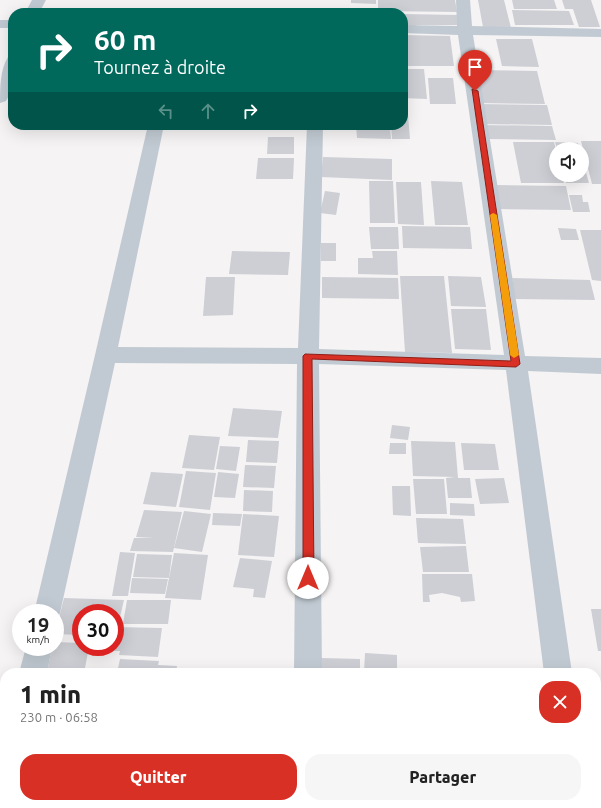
<!DOCTYPE html>
<html lang="fr">
<head>
<meta charset="utf-8">
<style>
	body { margin:0; font-family:Ubuntu,sans-serif; background:#f6f6f6; color:#222; height:100vh; display:flex; flex-direction:column; font-size:15px; white-space:nowrap }
	* { box-sizing:border-box; margin:0 }
	p { font-size:13px; color:#767676 }
	.icon { flex:none; width:22px; height:22px; fill:none; stroke:currentColor; stroke-width:2; stroke-linecap:round; stroke-linejoin:round }
	.map { position:relative; flex:1; overflow:hidden }
	.side { position:absolute; left:0px; top:668px; width:601px; height:140px; display:flex; flex-direction:column; background:#fff; border-radius:16px 16px 0 0; box-shadow:0 4px 16px #0002 }
	.side>* { flex:none }
	.banner { position:absolute; left:8px; top:8px; width:400px; height:122px; border-radius:16px; box-shadow:0 4px 16px #0002; background:#00695c; color:#fff; overflow:hidden }
	.tools { position:absolute; left:549px; top:142px; display:grid; gap:8px }
	.tools a { display:grid; place-items:center; width:40px; height:40px; border-radius:50%; background:#fff; box-shadow:0 4px 16px #0002; font-size:20px }
	.speed { position:absolute; left:12px; top:604px; display:flex; gap:8px; font-size:20px; font-weight:700; text-align:center }
	.speed>* { display:grid; place-content:center; width:52px; height:52px; border-radius:50%; background:#fff; box-shadow:0 4px 16px #0002; line-height:1 }
	.speed small { font-size:10px; font-weight:400 }
	.speed .limit { border:6px solid #d22; background:#fff; color:#111 }
	.pin { position:absolute; display:grid; place-items:center; width:34px; height:34px; color:#fff; margin:-41px -17px; border-radius:50% 50% 50% 0; rotate:-45deg; box-shadow:0 0 4px #0007 }
	.pin .icon { rotate:45deg }
	.me { position:absolute; width:44px; margin:-22px; rotate:0deg; stroke-linejoin:round; filter:drop-shadow(0 0 3px #0008) }
	.turn { display:flex; align-items:center; gap:14px; height:84px; padding:0 20px; font-size:18px }
	.turn .icon { width:52px; height:52px; stroke-width:2.5 }
	.turn b { display:block; font-size:28px; line-height:34px }
	.lanes { display:flex; align-items:center; height:38px; padding:0 20px; background:#0003; justify-content:center; gap:20px; direction:ltr }
	.lanes .off { opacity:.35 }
	.round { display:grid; place-items:center; flex:none; width:42px; height:42px; border-radius:16px; background:#f6f6f6 }
	.head { display:flex; align-items:center; justify-content:space-between; height:68px; padding:0 20px }
	h1 { font-size:24px; font-weight:800; line-height:30px }
	.primary-button { display:flex; gap:8px; margin-top:auto; padding:8px 20px }
	.primary-button a { flex:1; height:46px; border-radius:16px; background:#d93025; color:#fff; font-size:16px; font-weight:800; line-height:46px; text-align:center }
	.primary-button a+a { background:#f6f6f6; color:#222 }
	.map>svg:first-child { display:block }
</style>
</head>
<body>
<div class="map">
<svg width="601" height="808" viewBox="0 0 601 808">
	<rect width="100%" height="100%" fill="#f5f3f3"/>
	<g fill="#cdcfd5">
		<polygon points="351,0 376,0 376,4 351,3"/>
		<polygon points="378,0 455,0 457,12 378,11"/>
		<polygon points="478,0 504,0 511,28 483,27"/>
		<polygon points="512,0 554,0 557,9 514,9"/>
		<polygon points="562,0 591,0 600,27 579,27 573,9 565,9"/>
		<polygon points="512,10 569,11 574,25 515,25"/>
		<polygon points="403,14 458,15 460,25 416,25 416,28 403,27"/>
		<polygon points="403,35 450,36 454,66 403,66"/>
		<polygon points="496,39 532,39 539,67 502,66"/>
		<polygon points="403,69 424,69 427,99 403,98"/>
		<polygon points="472,70 537,71 545,104 478,103"/>
		<polygon points="428,78 453,78 456,104 430,104"/>
		<polygon points="403,103 407,103 410,139 392,139 391,125 403,125"/>
		<polygon points="478,104 547,105 552,125 482,124"/>
		<polygon points="356,125 390,125 391,139 357,138"/>
		<polygon points="483,125 552,126 556,140 486,139"/>
		<polygon points="268,137 294,137 294,154 267,154"/>
		<polygon points="581,141 601,141 601,184 592,184"/>
		<polygon points="513,142 554,142 556,150 556,175 562,175 564,183 521,183"/>
		<polygon points="555,142 578,143 580,149 557,149"/>
		<polygon points="323,157 392,159 392,180 321,177"/>
		<polygon points="258,158 294,158 293,179 256,179"/>
		<polygon points="582,158 589,183 566,183 564,175 582,175"/>
		<polygon points="369,181 393,181 395,223 370,223"/>
		<polygon points="431,181 462,182 468,225 435,225"/>
		<polygon points="396,182 421,182 424,225 398,224"/>
		<polygon points="495,185 566,186 571,210 499,209"/>
		<polygon points="325,191 340,193 336,215 320,213"/>
		<polygon points="569,195 582,195 583,202 588,202 590,212 573,212"/>
		<polygon points="402,226 470,227 472,249 403,248"/>
		<polygon points="369,227 398,227 399,249 371,249"/>
		<polygon points="558,228 576,229 579,240 561,240"/>
		<polygon points="580,230 601,230 601,281 592,280"/>
		<rect x="321" y="243" width="15" height="18"/>
		<polygon points="232,251 290,252 288,275 229,274"/>
		<polygon points="372,251 397,251 398,275 358,274 358,258 373,258"/>
		<polygon points="400,276 444,276 452,353 405,352"/>
		<polygon points="448,276 481,277 486,307 451,306"/>
		<polygon points="206,277 235,277 233,315 203,316"/>
		<polygon points="322,277 398,278 399,299 322,298"/>
		<polygon points="512,278 590,280 595,300 515,299"/>
		<polygon points="451,309 486,309 491,350 455,349"/>
		<polygon points="233,408 282,411 278,438 228,436"/>
		<polygon points="392,425 410,427 408,440 390,438"/>
		<polygon points="189,435 220,437 214,470 182,468"/>
		<polygon points="248,440 279,441 277,463 246,462"/>
		<polygon points="411,441 455,442 458,478 470,478 472,498 448,498 446,478 455,477 413,476"/>
		<polygon points="390,443 406,443 406,454 389,454"/>
		<polygon points="461,443 495,444 499,470 464,470"/>
		<polygon points="220,446 240,447 236,471 216,469"/>
		<polygon points="245,465 276,466 274,488 243,487"/>
		<polygon points="186,471 216,473 210,510 179,507"/>
		<polygon points="151,472 183,474 176,507 143,504"/>
		<polygon points="218,472 239,474 235,498 214,497"/>
		<polygon points="504,478 509,503 480,504 475,479"/>
		<polygon points="413,479 444,479 447,514 416,514"/>
		<polygon points="392,486 410,486 411,516 393,515"/>
		<polygon points="244,490 273,491 272,512 243,511"/>
		<polygon points="450,503 474,504 475,516 450,515"/>
		<polygon points="144,510 182,512 173,552 130,551 134,538 154,538 136,537"/>
		<polygon points="184,511 211,514 202,552 174,548"/>
		<polygon points="213,513 242,514 240,526 212,525"/>
		<polygon points="243,514 279,516 274,557 238,555"/>
		<polygon points="416,518 463,519 466,544 418,543"/>
		<polygon points="466,546 469,572 423,572 420,547"/>
		<polygon points="120,552 135,553 128,596 112,596"/>
		<polygon points="174,553 208,555 201,600 165,598"/>
		<polygon points="137,554 172,555 169,578 133,577"/>
		<polygon points="240,558 272,561 265,598 253,597 254,589 233,587"/>
		<polygon points="422,574 472,574 475,601 461,602 460,597 442,593 429,595 430,602 423,602"/>
		<polygon points="132,578 168,579 165,594 130,593"/>
		<polygon points="64,598 124,600 120,617 115,617 115,613 81,613 81,635 55,634"/>
		<polygon points="127,600 171,600 168,624 123,624"/>
		<polygon points="591,609 601,609 601,651 598,651"/>
		<polygon points="115,627 162,628 158,657 119,655 120,651 111,651 112,647 115,647"/>
		<polygon points="55,642 81,643 81,647 89,647 84,673 47,673 52,647 55,647"/>
		<polygon points="365,653 397,655 397,669 402,669 402,673 364,673"/>
		<polygon points="321,658 360,659 360,673 321,673"/>
		<polygon points="120,659 159,661 158,665 177,666 176,673 117,673"/>
		<polygon points="150,803 212,803 212,808 149,808"/>
		<polygon points="311,803 340,803 339,808 310,808"/>
		<polygon points="502,803 552,803 552,808 503,808"/>
	</g>
	<g fill="none" stroke-linecap="round" stroke-linejoin="round">
		<g fill="#c1cad2" fill-rule="evenodd">
			<polygon points="32,0 46,0 39,13 25,13"/>
			<polygon points="456,0 470,0 472,26 601,29 601,37 473,35 525,356 601,358 601,374 528,371 572,673 544,673 506,370 319,364 322,673 294,673 297,364 115,363 60,613 55,622 55,613 34,613 95,355 148,125 164,125 118,347 298,348 307,125 323,125 319,349 504,355 458,35 403,33 403,25 457,26"/>
			<rect x="0" y="20" width="13" height="8"/>
			<path d="M13,55C13,71 15,88 6,101L0,103C0,87 0,70 8,57Z"/>
			<polygon points="26,647 52,647 47,673 19,673"/>
			<polygon points="5,782 5,803 18,803 17,808 0,808 0,784"/>
			<rect x="294" y="803" width="30" height="5"/>
			<polygon points="561,803 591,803 592,808 562,808"/>
		</g>
	</g>
	<polygon fill="#d93025" stroke="#8d1f18" points="472,89 478,91 520,364 516,367 312,359 314,578 312,581 308,582 305,581 303,578 303,356 305,354 511,361"/>
	<polygon fill="#f59e0b" points="493,213 497,215 519,355 514,358 510,355 490,215"/>
</svg>
<div class="tools">
<a><svg class="icon" aria-label="sound" viewBox="0 0 24 24"><path d="M4 9h4l5-4v14l-5-4H4zM17 9q2 3 0 6"/></svg></a>
</div>
<div class="speed"><div>19<small>km/h</small></div><div class="limit">30</div></div>
<div class="pin" style="left:475px;top:91px;background:#d93025"><svg class="icon" aria-label="arrive" viewBox="0 0 24 24"><path d="M6 21V4h12l-3 4 3 4H6"/></svg></div>
<svg class="me" style="left:308px;top:578px" viewBox="-20 -20 40 40"><circle r="19" fill="#fff"/><path d="M0-13L10 11 0 6-10 11z" fill="#d93025"/></svg>
<div class="banner">
<div class="turn"><svg class="icon" aria-label="right" viewBox="0 0 24 24"><path d="M7 20v-9h11M14 6l5 5-5 5"/></svg><div><b>60 m</b>Tournez à droite</div></div>
<div class="lanes"><svg class="icon off" aria-label="left" viewBox="0 0 24 24"><path d="M17 20v-9H6M10 6l-5 5 5 5"/></svg><svg class="icon off" aria-label="ahead" viewBox="0 0 24 24"><path d="M12 20V5M6 11l6-6 6 6"/></svg><svg class="icon" aria-label="right" viewBox="0 0 24 24"><path d="M7 20v-9h11M14 6l5 5-5 5"/></svg></div>
</div>
<section class="side">
<div class="head"><div><h1>1 min</h1><p>230 m · 06:58</p></div><a class="round" style="background:#d93025;color:#fff"><svg class="icon" aria-label="close" viewBox="0 0 24 24"><path d="M6 6l12 12M18 6L6 18"/></svg></a></div>
<div class="primary-button"><a>Quitter</a><a>Partager</a></div>
</section>
</div>
</body>
</html>
